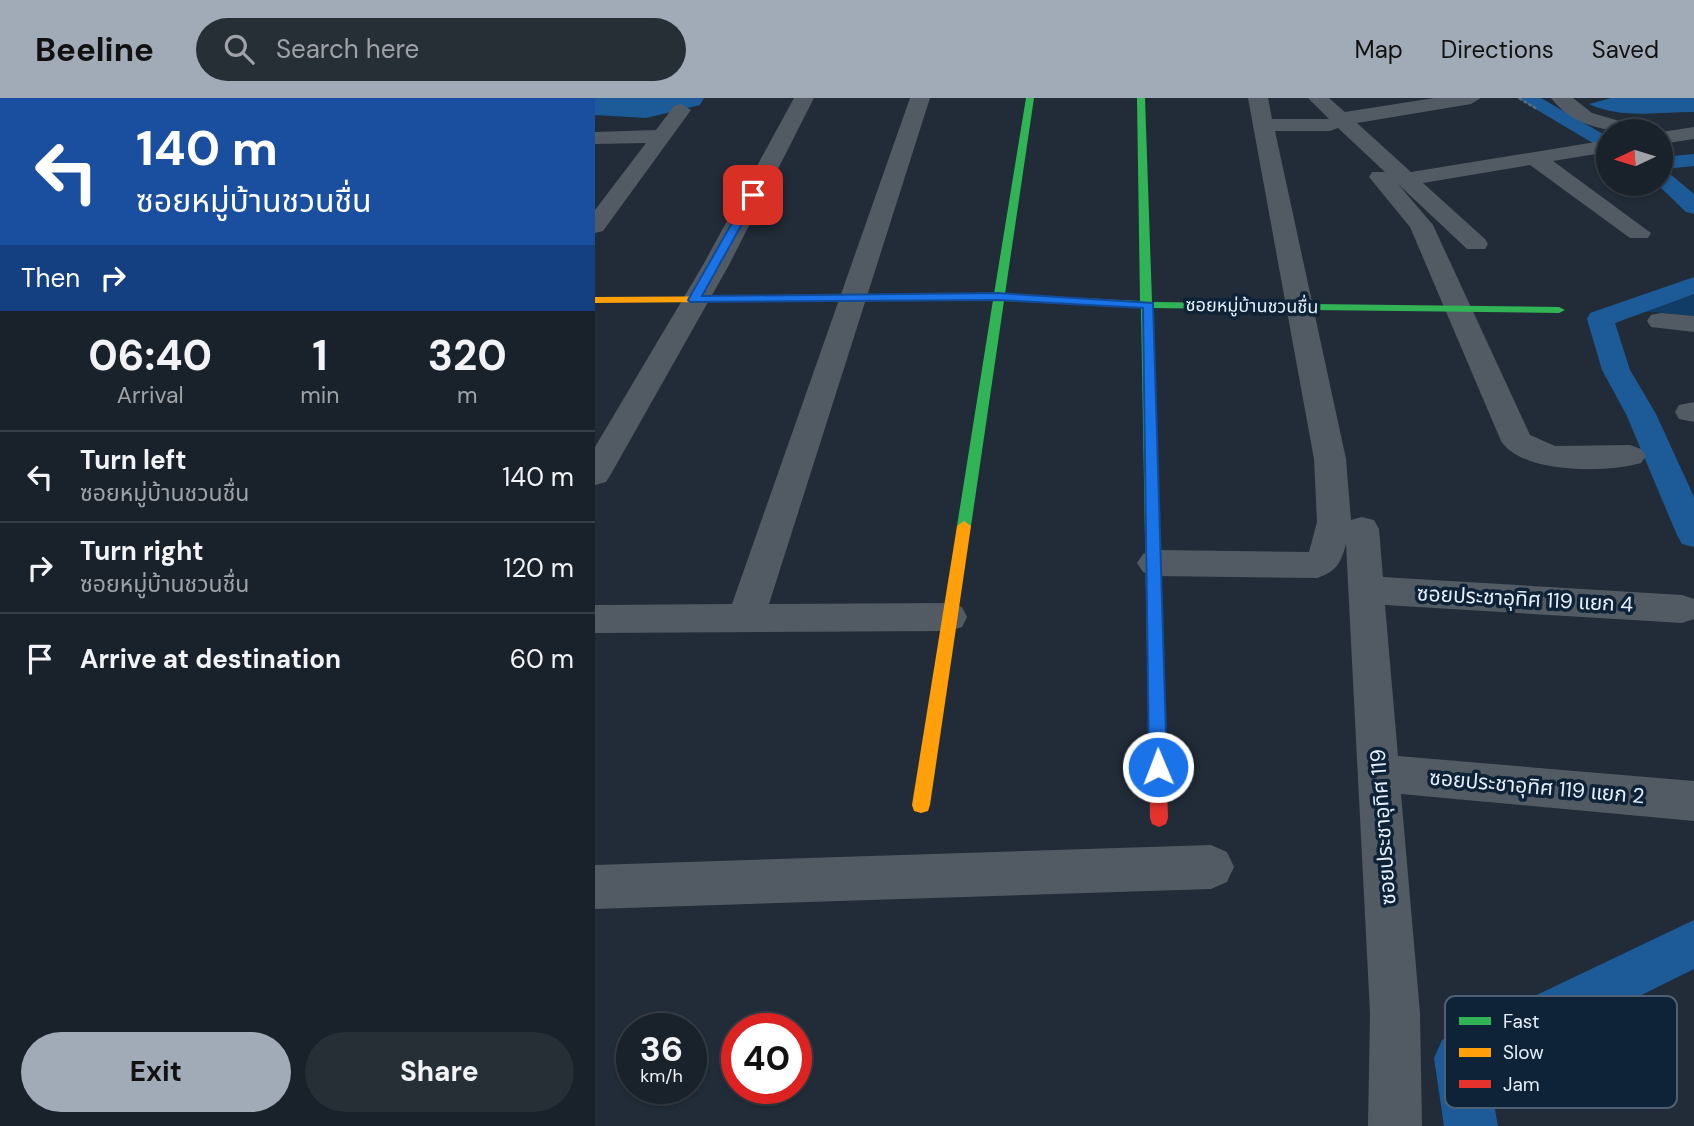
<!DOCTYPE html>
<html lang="en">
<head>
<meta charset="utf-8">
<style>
	body { margin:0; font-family:"DM Sans","Noto Sans Thai",sans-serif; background:#262e36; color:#f1f3f6; height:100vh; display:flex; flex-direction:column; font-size:26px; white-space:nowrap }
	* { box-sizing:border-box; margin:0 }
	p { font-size:23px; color:#9fa3a8 }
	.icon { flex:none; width:38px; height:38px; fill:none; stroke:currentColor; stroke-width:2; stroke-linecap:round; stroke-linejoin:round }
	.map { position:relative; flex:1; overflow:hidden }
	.side { display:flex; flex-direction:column; background:#19212a; width:595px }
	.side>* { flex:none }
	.hud { background:#1a4fa0; color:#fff; overflow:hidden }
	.needle { width:46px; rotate:266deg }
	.buttons { position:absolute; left:1001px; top:21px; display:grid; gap:14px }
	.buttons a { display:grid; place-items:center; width:77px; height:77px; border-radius:50%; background:#19212a; box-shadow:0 2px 5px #0004,0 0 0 2px #373e47; font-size:35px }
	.speed { position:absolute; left:21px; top:915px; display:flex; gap:14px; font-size:35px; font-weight:700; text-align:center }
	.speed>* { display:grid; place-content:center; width:91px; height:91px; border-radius:50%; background:#19212a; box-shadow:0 2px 5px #0004,0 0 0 2px #373e47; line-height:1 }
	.speed small { font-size:18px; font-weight:400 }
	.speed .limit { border:10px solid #d22; background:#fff; color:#111 }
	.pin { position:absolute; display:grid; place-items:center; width:60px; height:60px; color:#fff; margin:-30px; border-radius:14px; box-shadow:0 4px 10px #0006 }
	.me { position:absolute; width:77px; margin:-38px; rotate:359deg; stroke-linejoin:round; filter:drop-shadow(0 0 5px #0008) }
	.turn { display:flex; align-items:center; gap:24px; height:147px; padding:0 21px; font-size:32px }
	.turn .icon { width:91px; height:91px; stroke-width:2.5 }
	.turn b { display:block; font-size:49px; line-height:60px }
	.then { display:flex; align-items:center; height:66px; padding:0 21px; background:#0003; gap:14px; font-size:26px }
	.eta { display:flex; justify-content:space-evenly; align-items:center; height:119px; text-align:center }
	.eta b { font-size:42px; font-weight:700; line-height:49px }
	.button { display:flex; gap:14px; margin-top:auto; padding:14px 21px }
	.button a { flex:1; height:80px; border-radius:42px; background:#a0abb7; color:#111; font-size:28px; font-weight:700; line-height:80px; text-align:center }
	.button a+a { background:#262e36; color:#f1f3f6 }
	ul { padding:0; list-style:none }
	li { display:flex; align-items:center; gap:21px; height:91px; padding:0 21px; border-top:2px solid #373e47 }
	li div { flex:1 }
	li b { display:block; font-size:26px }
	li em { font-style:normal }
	header { display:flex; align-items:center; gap:42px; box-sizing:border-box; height:98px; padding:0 35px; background:#a0abb7; color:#111 }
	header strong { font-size:33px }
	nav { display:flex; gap:38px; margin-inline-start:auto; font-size:24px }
	.search { width:490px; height:63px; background:#262e36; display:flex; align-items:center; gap:18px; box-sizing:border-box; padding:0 24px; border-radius:38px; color:#9fa3a8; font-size:26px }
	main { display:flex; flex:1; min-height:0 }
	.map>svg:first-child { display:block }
</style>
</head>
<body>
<header>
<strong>Beeline</strong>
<div class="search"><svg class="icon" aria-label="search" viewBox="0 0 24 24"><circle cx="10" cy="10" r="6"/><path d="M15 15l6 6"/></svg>Search here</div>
<nav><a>Map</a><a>Directions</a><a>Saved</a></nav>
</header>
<main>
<section class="side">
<div class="hud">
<div class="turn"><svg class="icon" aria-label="left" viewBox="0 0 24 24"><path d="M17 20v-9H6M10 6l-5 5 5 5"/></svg><div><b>140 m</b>ซอยหมู่บ้านชวนชื่น</div></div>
<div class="then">Then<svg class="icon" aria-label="right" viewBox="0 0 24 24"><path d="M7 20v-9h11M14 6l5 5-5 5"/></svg></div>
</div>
<div class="eta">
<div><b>06:40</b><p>Arrival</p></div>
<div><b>1</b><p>min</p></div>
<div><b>320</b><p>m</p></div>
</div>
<ul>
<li><svg class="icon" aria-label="left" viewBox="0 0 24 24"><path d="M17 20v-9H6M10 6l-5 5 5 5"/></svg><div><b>Turn left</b><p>ซอยหมู่บ้านชวนชื่น</p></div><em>140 m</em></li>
<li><svg class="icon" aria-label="right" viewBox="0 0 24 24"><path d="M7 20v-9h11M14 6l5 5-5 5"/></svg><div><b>Turn right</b><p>ซอยหมู่บ้านชวนชื่น</p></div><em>120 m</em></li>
<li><svg class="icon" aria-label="arrive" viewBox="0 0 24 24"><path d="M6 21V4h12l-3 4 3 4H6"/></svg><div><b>Arrive at destination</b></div><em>60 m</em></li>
</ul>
<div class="button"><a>Exit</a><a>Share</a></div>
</section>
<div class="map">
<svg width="1099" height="1028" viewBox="0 0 1099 1028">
	<rect width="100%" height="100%" fill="#212c38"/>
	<polygon fill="#113c65" points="1099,196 1099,218 1045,213"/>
	<path fill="#1c5b98" d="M1016,0H1099V14C1065,14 1026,21 994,6Z"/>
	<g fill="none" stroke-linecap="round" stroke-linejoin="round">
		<g fill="#1c5b98" fill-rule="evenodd">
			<polygon points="922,0 946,0 1013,39 1013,54"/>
			<polygon points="1099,56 1099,68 1069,71 1099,96 1099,116 1091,114 1062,86 1066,86 1066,59"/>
			<polygon points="1099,179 1099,196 1020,225 1035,272 1061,316 1099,399 1099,449 1087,446 1082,437 1031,316 1007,272 992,221 995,215"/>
			<polygon points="1099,822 1099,871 893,973 903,1028 849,1028 839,960 847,942"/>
		</g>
		<polygon fill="#1c5b98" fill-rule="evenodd" points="0,0 109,0 105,7 51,20 0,17"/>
		<polyline stroke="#626971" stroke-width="2.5" stroke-dasharray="3.5 2" stroke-linecap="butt" points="924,0 942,11"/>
		<g fill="#525b63" fill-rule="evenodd">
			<polygon points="199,0 219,0 134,167 16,376 11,384 0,387 0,349 108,167"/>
			<polygon points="315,0 335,0 174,506 354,505 367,509 372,519 367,529 354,533 0,535 0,507 137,506"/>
			<path d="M653,0H673L677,21H734L713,0H734L750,14L839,0H886L876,6L762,25L816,74L1013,42V54L958,63L1056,135L1053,140H1035L935,67L828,85L890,141L893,146L890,151H872L803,86L838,127L935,337L960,348L1035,347L1046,351L1051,358L1046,365C1013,375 927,376 906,343L815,129L774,79L777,74H790L743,30L735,33H680L751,361L756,422L767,419L779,422L784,431L788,479L1087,497L1099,501V521L1087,525L790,507L803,658L1099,683V723L806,696L825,915L827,1028H773L775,915L751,446C746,465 741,474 722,480L560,478L548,474L542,465L548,456L560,452L714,454L722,424L719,361Z"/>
			<path d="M956,0H978L997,15L1045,29L1048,33C1015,35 978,29 956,0Z"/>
			<polygon points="86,6 96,12 8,133 0,135 0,112 51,45 0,46 0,34 61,32 79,8"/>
			<polygon points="1099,29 1099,41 1066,46 1066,34"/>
			<polygon points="1066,215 1099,218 1099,234 1056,229 1052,223 1056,217"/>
			<polygon points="1099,304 1099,324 1084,321 1080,314 1084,307"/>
			<polygon points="616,747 632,754 639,769 632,784 616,791 0,811 0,767"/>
		</g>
		<polygon fill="#30b455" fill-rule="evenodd" points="431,0 439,0 410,196 545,203 542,0 550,0 557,204 964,209 970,212 964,215 557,210 568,555 566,560 554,560 552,555 546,210 409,203 376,428 369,433 362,428 398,202 335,203 329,200 335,197 399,196"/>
		<g fill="#ff9f0a" fill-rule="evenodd">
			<polygon points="335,197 339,198 339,202 0,205 0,199"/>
			<polygon points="369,423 376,428 335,707 333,713 326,715 319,713 317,707 362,428"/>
		</g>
		<polygon fill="#e5322d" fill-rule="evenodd" points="560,548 566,550 568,555 573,720 571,726 564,729 557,726 555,720 552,555 554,550"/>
	</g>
	<polygon fill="#1a73e8" stroke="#114b97" stroke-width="2" points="158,94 163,97 107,198 403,195 558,205 572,669 570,674 557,674 554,669 548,210 403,202 95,204 93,202 153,97"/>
	<g text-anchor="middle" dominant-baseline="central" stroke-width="7" stroke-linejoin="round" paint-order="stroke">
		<g font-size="18" fill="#e5f0fc" stroke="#0e2238">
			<text transform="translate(657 208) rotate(1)">ซอยหมู่บ้านชวนชื่น</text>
		</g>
		<g font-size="21" fill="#e5f0fc" stroke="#0e2238">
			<text transform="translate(930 501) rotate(3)">ซอยประชาอุทิศ 119 แยก 4</text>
			<text transform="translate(942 689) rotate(5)">ซอยประชาอุทิศ 119 แยก 2</text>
			<text transform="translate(788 729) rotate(-94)">ซอยประชาอุทิศ 119</text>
		</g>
	</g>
	<rect x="850" y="898" width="232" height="112" rx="10" fill="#0e2238" stroke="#4e6073" stroke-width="2"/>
	<rect x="864" y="919" width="32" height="8" fill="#30b455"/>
	<rect x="864" y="950" width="32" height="9" fill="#ff9f0a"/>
	<rect x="864" y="982" width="32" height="8" fill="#e5322d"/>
	<g font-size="19" fill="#e5f0fc">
		<text x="908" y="930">Fast</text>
		<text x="908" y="961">Slow</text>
		<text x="908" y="993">Jam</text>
	</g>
</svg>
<div class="buttons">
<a><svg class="needle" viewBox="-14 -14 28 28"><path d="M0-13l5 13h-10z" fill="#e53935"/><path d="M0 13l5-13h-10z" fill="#9fa3a8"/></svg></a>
</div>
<div class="speed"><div>36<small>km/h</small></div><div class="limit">40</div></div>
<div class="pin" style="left:158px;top:97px;background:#d93025"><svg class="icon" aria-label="arrive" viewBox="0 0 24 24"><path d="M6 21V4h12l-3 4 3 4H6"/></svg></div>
<svg class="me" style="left:563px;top:669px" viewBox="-20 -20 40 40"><circle r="17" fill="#1a73e8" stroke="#fff" stroke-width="3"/><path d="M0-11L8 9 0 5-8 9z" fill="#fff"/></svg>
</div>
</main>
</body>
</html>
